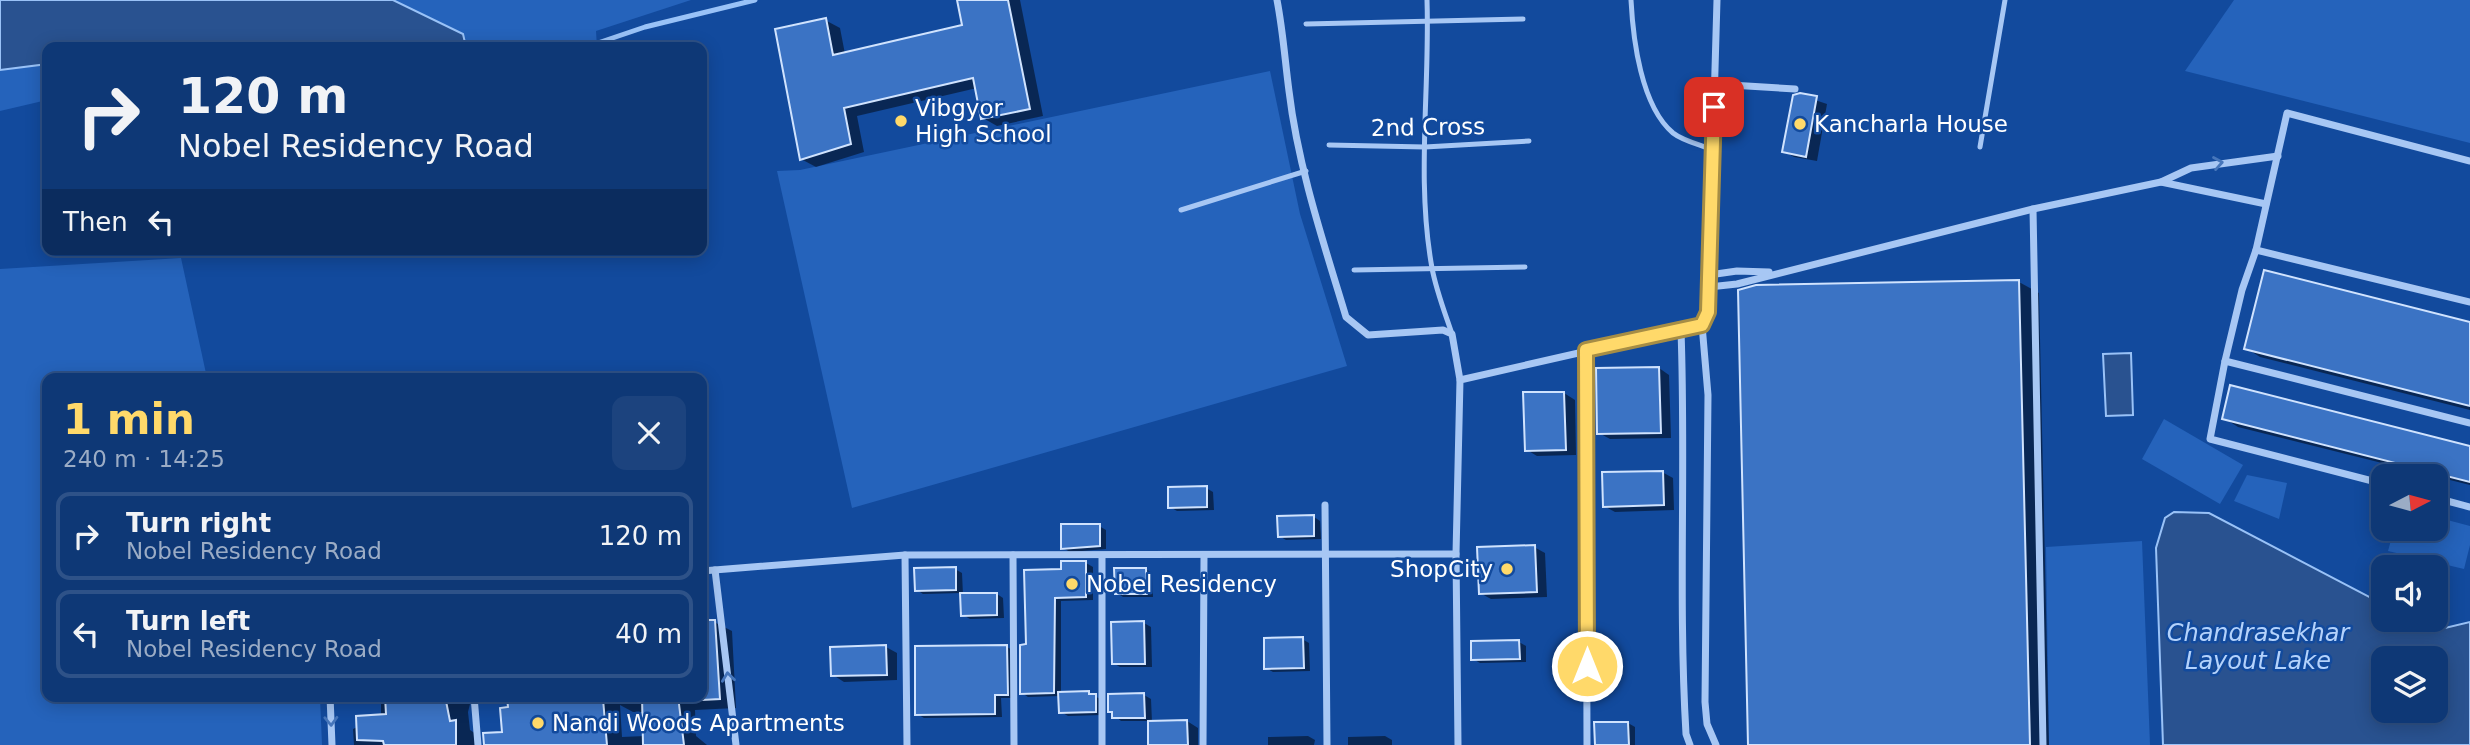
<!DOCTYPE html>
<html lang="en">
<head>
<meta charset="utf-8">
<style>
	body { margin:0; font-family:"DejaVu Sans",sans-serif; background:#1c437e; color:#f1f3f6; height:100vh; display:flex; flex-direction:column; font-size:26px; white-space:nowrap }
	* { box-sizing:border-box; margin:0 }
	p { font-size:23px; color:#9bacc5 }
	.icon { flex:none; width:38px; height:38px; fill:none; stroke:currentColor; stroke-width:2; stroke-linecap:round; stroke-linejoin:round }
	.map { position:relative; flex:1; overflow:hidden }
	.drawer { position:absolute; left:42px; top:373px; width:665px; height:329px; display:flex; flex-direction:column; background:#0e3876; border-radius:14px; box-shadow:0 4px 18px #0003,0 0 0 2px #2e5288 }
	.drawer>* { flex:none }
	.guide { position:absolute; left:42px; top:42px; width:665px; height:214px; border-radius:14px; box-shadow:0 4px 18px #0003,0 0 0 2px #2e5288; background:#0e3876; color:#f1f3f6; overflow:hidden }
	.needle { width:46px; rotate:84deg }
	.tools { position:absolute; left:2371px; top:464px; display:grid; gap:14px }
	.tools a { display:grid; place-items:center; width:77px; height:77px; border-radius:14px; background:#0e3876; box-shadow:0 4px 18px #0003,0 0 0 2px #2e5288; font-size:35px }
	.pin { position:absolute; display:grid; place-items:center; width:60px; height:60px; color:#fff; margin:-30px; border-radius:14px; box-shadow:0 4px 10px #0006 }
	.me { position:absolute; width:77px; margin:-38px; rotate:0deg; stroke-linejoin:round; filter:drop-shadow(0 0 5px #0008) }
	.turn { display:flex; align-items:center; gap:24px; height:147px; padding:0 21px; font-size:32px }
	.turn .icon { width:91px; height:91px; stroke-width:2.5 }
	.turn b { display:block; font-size:49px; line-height:60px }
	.then { display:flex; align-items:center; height:66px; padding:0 21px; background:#0003; gap:14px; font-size:26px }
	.round { display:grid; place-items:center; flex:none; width:74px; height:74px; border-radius:14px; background:#1c437e }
	.headline { display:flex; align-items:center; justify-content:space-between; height:119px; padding:0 21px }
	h1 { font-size:42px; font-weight:800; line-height:52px; color:#ffd96a }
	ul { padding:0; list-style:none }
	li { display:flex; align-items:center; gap:21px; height:88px; margin:0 14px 10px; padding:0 7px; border:4px solid #2e5288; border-radius:14px }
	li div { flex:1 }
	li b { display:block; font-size:26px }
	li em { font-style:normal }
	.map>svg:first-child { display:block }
</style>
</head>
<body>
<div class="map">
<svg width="2470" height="745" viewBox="0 0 2470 745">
	<rect width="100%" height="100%" fill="#124a9d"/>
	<g fill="#2563bb">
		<polygon points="393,0 691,0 596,31 597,47 466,47 463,34"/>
		<polygon points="2234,0 2470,0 2470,143 2185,71"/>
		<polygon points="47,64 47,100 0,111 0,70"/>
		<polygon points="1270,71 1300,214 1347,366 852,508 777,171 800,170"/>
		<polygon points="181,258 207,378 47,378 47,696 320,697 322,745 0,745 0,269"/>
		<polygon points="2164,419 2243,465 2220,504 2142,459"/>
		<polygon points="2247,475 2287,483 2279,519 2234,501"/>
		<polygon points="2436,517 2470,526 2470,545 2464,569 2388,551 2394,529 2436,528"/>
		<polygon points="2142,541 2150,745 2049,745 2046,547"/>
	</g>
	<g fill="#295290" stroke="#99c2f7" stroke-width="2" fill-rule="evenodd">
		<polygon points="0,0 393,0 463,34 466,47 47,47 47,64 0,70"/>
		<polygon points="2131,353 2133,415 2106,416 2103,354"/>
		<path d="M2174,512L2209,513L2383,604L2384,620H2414L2445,628L2470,622V745H2163L2156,548L2165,518ZM2384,658H2436V710H2384Z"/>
	</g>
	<g fill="#0007" fill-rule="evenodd">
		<polygon points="959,0 1020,0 1043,116 997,126 983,118 977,88 857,116 864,152 816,167 801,159 825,20 840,28 845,54 964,26"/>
		<polygon points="1800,95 1827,104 1817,161 1794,157 1784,151"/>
		<polygon points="2019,282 2039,293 2049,745 1750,745"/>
		<polygon points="2470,324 2470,410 2260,357 2246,348"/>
		<polygon points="1659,368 1669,375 1671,438 1610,439 1599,433"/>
		<polygon points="1564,393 1575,400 1576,455 1537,456 1527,450"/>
		<polygon points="2224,418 2470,448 2470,485 2238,427"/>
		<polygon points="1662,472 1673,478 1674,510 1615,512 1604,506"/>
		<polygon points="1206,488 1213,492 1214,510 1177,511 1170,507"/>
		<polygon points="1314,517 1320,521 1321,539 1286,540 1279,536"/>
		<polygon points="1099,526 1106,530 1106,549 1070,552 1063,548"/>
		<polygon points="1534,547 1545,553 1547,597 1491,599 1480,593"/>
		<polygon points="1086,563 1093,567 1093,600 1061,601 1061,693 1089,693 1102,700 1102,715 1068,716 1061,712 1060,696 1028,697 1022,693 1028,646 1063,571"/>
		<polygon points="955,569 962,573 963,595 997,594 1003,598 1004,618 970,619 963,615 962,593 923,594 917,590"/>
		<polygon points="1146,569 1152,573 1153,597 1123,597 1117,593"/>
		<path d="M702,622H714L732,631L736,708L695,710L696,736L707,745H502L509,709V696H604L615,703V696H702ZM620,705L633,712H644L645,736L622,737Z"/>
		<polygon points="1144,623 1151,627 1152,667 1120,667 1113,663"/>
		<polygon points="1302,639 1309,643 1310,671 1273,672 1266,668"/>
		<polygon points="1519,642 1526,646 1526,662 1480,663 1473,659"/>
		<polygon points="886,647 897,653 897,680 844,682 833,675"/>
		<polygon points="1007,647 1014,651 1014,698 1001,698 1002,717 924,718 917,714"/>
		<polygon points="1144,695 1151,699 1152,722 1187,721 1198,728 1198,745 1150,745 1149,721 1121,721 1110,711"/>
		<polygon points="381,696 472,696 468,712 470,730 476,734 477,745 354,745 353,729 381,716"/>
		<polygon points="1628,723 1635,727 1635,745 1597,745"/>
		<polygon points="1308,736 1315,740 1314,745 1268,745 1268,737"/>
		<polygon points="1385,736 1392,740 1392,745 1348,745 1348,737"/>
	</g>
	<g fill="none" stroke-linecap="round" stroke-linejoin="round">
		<g stroke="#99c2f7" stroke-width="5">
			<polyline points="459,43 492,47"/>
			<polyline points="586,47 645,27 755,0"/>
		</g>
	</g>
	<g fill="#3b73c4" stroke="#d0e3fe" stroke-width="2">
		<polygon points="957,0 1008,0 1030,109 981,119 973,78 844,108 851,144 800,160 775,29 826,18 833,55 962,25"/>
		<polygon points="1800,93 1817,96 1806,157 1782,152 1793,95"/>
		<polygon points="2264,270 2470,322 2470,406 2244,349"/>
		<polygon points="2019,280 2030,745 1748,745 1738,290 1756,285"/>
		<polygon points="1659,367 1661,433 1597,434 1596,368"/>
		<polygon points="2230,385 2470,446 2470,482 2222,419"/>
		<polygon points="1523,392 1564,392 1566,450 1525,451"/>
		<polygon points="1663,471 1664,505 1603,507 1602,472"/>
		<polygon points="1207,486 1207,507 1168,508 1168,487"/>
		<polygon points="1314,515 1314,536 1278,537 1277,516"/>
		<polygon points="1061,524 1100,524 1100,546 1061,549"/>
		<polygon points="1535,545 1537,592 1479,594 1477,547"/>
		<polygon points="1061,561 1086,561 1086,597 1055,598 1054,693 1020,694 1020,645 1026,644 1024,570 1061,569"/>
		<polygon points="956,567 956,590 915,591 914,568"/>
		<polygon points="1114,568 1146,568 1147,594 1115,594"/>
		<polygon points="960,593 997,593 997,615 961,616"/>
		<polygon points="702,620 715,620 720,699 702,700"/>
		<polygon points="1144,621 1145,664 1112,664 1111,622"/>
		<polygon points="1303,637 1304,668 1264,669 1264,638"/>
		<polygon points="1519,640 1520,659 1471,660 1471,641"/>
		<polygon points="886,645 887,675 831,676 830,647"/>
		<polygon points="1007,645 1008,695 995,695 995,714 915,715 915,646"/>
		<polygon points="1089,691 1089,694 1096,694 1096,712 1059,713 1058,692"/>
		<polygon points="1144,693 1145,718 1112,718 1112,712 1108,712 1108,694"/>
		<polygon points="385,696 445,696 450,721 456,720 456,745 384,745 383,741 357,740 356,716 386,714"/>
		<polygon points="516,696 549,696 549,701 558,701 603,699 607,745 484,745 483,733 502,732 500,708 508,707 507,698"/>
		<polygon points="642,696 678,696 684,745 643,745"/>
		<polygon points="1187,720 1188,745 1148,745 1148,721"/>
		<polygon points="1594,722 1628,722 1629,745 1595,745"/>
	</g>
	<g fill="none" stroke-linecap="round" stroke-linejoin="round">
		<g stroke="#a7c7f4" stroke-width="5">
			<path d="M1427,0C1430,88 1416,180 1432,268C1436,290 1445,313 1452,334"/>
			<path d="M1631,0C1633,39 1641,106 1673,133C1683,141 1701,145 1713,150"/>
			<polyline points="1306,24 1523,19"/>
			<polyline points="1329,145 1425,147 1529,141"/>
			<polyline points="1980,147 2005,0"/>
			<polyline points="1181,210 1306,171"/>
			<polyline points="1354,270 1525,267"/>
		</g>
		<g stroke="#a7c7f4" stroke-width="7">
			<path d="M1277,0C1283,31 1285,61 1289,91C1298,167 1324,244 1346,317L1368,335L1443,330L1452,334L1460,380"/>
			<polyline points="1714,84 1795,89"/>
			<polyline points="2161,182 2266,204"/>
			<polyline points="2033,209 2043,745"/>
			<polyline points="2256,250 2470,302"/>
			<polyline points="1709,275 1737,271 1769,272"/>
			<polyline points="1709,287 1737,284 2033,209 2161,182 2191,168 2278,156"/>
			<polyline points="1702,325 1708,395 1705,702 1707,724 1716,745"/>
			<path d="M1681,331C1686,466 1678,600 1686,734L1690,745"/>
			<polyline points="1586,350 1587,745"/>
			<polyline points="2225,361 2470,423"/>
			<polyline points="2384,484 2210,439 2225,361 2242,290 2256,250 2287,113 2470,161"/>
			<polyline points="2436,498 2470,507"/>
			<polyline points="1325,505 1327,745"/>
			<polyline points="905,555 907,745"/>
			<polyline points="1013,555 1014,745"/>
			<polyline points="1102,556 1102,745"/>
			<polyline points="715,570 736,745"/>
			<polyline points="702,571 905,555 1456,554"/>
			<polyline points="330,696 332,745"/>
			<polyline points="474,696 478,745"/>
			<polyline points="1203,745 1204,556"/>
			<polyline points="1458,745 1456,554 1460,380 1702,325 1708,312 1717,0"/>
		</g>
	</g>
	<defs><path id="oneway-chevron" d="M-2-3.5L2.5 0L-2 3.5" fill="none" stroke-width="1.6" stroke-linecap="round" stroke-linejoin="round" transform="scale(1.75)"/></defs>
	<g stroke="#4676bb">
		<use href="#oneway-chevron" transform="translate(2218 163) rotate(-10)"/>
		<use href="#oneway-chevron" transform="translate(728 677) rotate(-97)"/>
		<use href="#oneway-chevron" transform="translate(331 721) rotate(88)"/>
	</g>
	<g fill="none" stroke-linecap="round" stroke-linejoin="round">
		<defs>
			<polyline id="route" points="1587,666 1586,350 1702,325 1708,312 1714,107"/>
		</defs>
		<use href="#route" stroke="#a68d45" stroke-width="18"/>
		<use href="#route" stroke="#ffd96a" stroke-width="12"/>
	</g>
	<g fill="#ffd96a" stroke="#124a9d" stroke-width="2.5">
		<circle cx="901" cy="121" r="7"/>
		<circle cx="1800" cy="124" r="7"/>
		<circle cx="1507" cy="569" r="7"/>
		<circle cx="1072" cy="584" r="7"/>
		<circle cx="538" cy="723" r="7"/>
	</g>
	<g text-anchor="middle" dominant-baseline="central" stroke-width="5" stroke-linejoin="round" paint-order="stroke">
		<g font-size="23" fill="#fff" stroke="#124a9d" text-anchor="start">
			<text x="915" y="108">Vibgyor<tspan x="915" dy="26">High School</tspan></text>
			<text x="1814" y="124">Kancharla House</text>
			<text x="1493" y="569" text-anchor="end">ShopCity</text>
			<text x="1086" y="584">Nobel Residency</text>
			<text x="552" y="723">Nandi Woods Apartments</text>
		</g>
		<g font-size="23" fill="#fff" stroke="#124a9d">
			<text transform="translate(1428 127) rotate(-1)">2nd Cross</text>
		</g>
		<g font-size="24" font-style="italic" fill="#b4d2fb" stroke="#124a9d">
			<text x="2258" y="633">Chandrasekhar<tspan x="2258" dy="28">Layout Lake</tspan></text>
		</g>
	</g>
</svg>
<div class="tools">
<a><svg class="needle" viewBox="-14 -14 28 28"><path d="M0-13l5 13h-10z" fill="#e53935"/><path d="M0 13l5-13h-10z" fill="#9bacc5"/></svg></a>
<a><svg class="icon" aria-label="sound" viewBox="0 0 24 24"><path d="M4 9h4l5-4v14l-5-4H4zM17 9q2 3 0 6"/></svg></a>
<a><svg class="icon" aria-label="layers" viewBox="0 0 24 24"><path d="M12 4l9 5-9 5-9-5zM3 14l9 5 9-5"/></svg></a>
</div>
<div class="pin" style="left:1714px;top:107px;background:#d93025"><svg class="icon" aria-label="arrive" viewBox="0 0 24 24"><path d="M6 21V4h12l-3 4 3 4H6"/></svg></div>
<svg class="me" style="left:1587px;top:666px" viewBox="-20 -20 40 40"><circle r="17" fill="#ffd96a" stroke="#fff" stroke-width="3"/><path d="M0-11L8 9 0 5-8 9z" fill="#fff"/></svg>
<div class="guide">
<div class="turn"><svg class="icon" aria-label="right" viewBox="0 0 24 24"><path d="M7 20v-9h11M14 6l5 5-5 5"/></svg><div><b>120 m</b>Nobel Residency Road</div></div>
<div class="then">Then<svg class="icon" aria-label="left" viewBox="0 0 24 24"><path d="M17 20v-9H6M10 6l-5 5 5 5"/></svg></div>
</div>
<section class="drawer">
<div class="headline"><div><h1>1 min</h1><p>240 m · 14:25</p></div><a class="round"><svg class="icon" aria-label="close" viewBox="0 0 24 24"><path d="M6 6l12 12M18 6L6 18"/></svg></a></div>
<ul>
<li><svg class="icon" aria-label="right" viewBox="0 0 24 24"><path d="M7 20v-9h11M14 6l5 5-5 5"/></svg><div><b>Turn right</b><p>Nobel Residency Road</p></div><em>120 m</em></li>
<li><svg class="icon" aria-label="left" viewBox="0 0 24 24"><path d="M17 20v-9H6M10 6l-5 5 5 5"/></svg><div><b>Turn left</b><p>Nobel Residency Road</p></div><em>40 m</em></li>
</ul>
</section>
</div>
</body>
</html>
